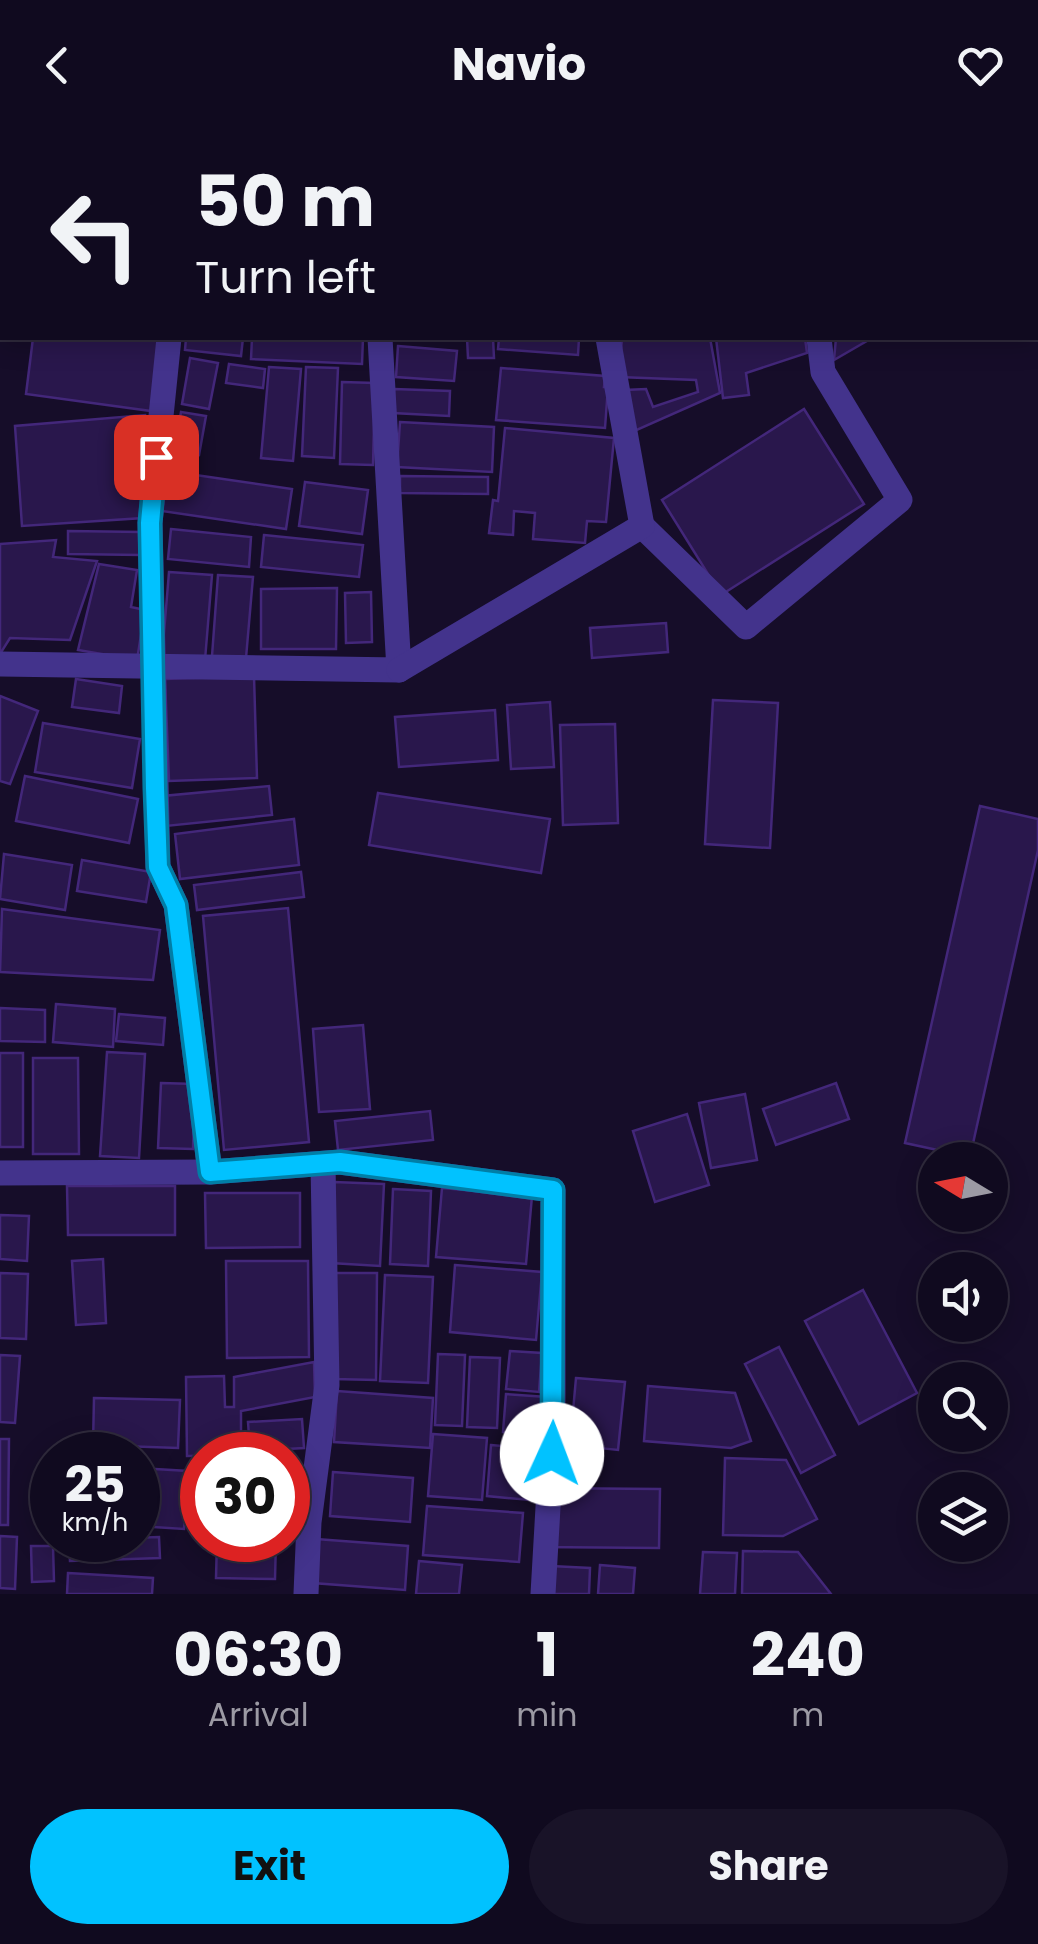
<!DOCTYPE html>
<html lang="en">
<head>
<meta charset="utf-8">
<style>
	body { margin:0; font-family:Poppins,sans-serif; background:#191328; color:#f1f3f6; height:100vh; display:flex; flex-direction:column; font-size:38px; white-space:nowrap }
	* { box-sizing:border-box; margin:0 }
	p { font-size:32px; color:#9c9aa4 }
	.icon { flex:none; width:55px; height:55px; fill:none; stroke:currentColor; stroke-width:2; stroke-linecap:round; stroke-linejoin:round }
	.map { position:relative; height:1464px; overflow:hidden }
	.sheet { display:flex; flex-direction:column; background:#100a1f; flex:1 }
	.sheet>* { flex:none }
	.banner { position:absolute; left:0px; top:0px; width:1040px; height:210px; box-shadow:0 5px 25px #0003,0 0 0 2px #302b3d; background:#100a1f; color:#f1f3f6; overflow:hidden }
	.needle { width:65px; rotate:280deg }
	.fabs { position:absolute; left:918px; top:1012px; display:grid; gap:20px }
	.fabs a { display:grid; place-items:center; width:90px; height:90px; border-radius:50%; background:#100a1f; box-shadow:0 5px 25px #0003,0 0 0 2px #302b3d; font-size:50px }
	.speed { position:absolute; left:30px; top:1302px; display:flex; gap:20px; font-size:50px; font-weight:700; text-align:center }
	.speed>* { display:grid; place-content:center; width:130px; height:130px; border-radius:50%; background:#100a1f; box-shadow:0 5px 25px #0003,0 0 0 2px #302b3d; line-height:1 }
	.speed small { font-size:25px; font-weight:400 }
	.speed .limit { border:15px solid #d22; background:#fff; color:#111 }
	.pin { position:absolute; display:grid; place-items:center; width:85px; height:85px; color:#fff; margin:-42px; border-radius:20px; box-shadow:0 5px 15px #0006 }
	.me { position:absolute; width:110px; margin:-55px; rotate:2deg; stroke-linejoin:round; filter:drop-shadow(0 0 8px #0008) }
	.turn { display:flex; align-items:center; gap:35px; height:210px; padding:0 30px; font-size:45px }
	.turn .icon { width:130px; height:130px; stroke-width:2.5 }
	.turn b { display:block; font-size:70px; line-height:85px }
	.eta { display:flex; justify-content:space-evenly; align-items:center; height:170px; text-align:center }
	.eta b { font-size:60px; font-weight:700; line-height:70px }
	.button { display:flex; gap:20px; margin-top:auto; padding:20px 30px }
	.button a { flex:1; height:115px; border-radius:60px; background:#01c2ff; color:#111; font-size:40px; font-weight:700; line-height:115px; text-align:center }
	.button a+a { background:#191328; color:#f1f3f6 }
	header { display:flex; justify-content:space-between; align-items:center; height:130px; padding:0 30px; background:#100a1f; font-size:45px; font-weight:700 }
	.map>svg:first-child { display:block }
</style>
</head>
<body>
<header><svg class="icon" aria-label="back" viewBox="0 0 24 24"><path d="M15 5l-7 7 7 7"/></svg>Navio<svg class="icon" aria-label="heart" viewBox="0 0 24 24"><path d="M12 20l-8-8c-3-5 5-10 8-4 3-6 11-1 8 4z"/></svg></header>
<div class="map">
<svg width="1038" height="1464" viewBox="0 0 1038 1464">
	<rect width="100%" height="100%" fill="#160d29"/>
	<g fill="#29174c" stroke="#43277a" stroke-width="2.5">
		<rect x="624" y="0" width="71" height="2"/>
		<polygon points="33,208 160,208 151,281 26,264"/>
		<polygon points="186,208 243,208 241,226 185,220"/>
		<polygon points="252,208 363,208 362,234 251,229"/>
		<polygon points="467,208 493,208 494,228 468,228"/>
		<polygon points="499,208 579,208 578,225 498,219"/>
		<polygon points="622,208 710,208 720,263 630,303 625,260 646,259 653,277 698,262 696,250 619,247"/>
		<polygon points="716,208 805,208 807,223 746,243 749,265 723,268"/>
		<polygon points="836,208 872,208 834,230"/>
		<polygon points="398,216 457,221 454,251 396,247"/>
		<polygon points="190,228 218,233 209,279 182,274"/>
		<polygon points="229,234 265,239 263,258 226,253"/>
		<polygon points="269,237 301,239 293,331 261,328"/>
		<polygon points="306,237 338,238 334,328 302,326"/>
		<polygon points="501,238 605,246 604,257 608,257 605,298 496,290"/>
		<polygon points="342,252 375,253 373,335 340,334"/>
		<polygon points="394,259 450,261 449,286 393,283"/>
		<polygon points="804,279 864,374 721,465 662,370"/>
		<polygon points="181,282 206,286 199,325 174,321"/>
		<polygon points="145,285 143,388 22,396 15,296"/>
		<polygon points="400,292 494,297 492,342 397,337"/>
		<polygon points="505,298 614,308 606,392 587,391 585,413 533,409 535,383 514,381 513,405 489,403 493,370 498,371"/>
		<polygon points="168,341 292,359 286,399 162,381"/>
		<polygon points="400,346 488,347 488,364 400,363"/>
		<polygon points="305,352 368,360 362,404 299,396"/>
		<polygon points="171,399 251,407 249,437 168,429"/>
		<polygon points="68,401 142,402 141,425 68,424"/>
		<polygon points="264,405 363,415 359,447 261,437"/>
		<polygon points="56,410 53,427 97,431 70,510 10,508 0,524 0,414"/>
		<polygon points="99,434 137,440 131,477 145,480 137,530 78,520"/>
		<polygon points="169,442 212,445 205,530 162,527"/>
		<polygon points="218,445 253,447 246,528 212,526"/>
		<polygon points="337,458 336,519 261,519 261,459"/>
		<polygon points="371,462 372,512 346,513 345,463"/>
		<polygon points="666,493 668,522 592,528 590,498"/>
		<polygon points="254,546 257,648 169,651 165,549"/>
		<polygon points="76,549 122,556 119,583 72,577"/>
		<polygon points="0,566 38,581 10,654 0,651"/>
		<polygon points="713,570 778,573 770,718 705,714"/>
		<polygon points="550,572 554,637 511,639 507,575"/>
		<polygon points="495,580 498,630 399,637 395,587"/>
		<polygon points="43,593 140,609 132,658 35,642"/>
		<polygon points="615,594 618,693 563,695 560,595"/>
		<polygon points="25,646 138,669 129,713 16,691"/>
		<polygon points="269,656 272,685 166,696 163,666"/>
		<polygon points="378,663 550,689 541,743 369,715"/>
		<polygon points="980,676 1038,689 1038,720 970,1027 905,1013"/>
		<polygon points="294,689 299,735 180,749 175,704"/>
		<polygon points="4,724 72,735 65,780 0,769"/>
		<polygon points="82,730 151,742 146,772 77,761"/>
		<polygon points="301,742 304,767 197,780 194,755"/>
		<polygon points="288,778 309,1012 224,1020 203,786"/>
		<polygon points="2,779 160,800 153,850 0,842"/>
		<polygon points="56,874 115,879 113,917 53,912"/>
		<polygon points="0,878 45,880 45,912 0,911"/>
		<polygon points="119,884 165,888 163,915 116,911"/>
		<polygon points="363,895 370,979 319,982 313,899"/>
		<polygon points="107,922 145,924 139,1028 100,1026"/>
		<rect x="0" y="923" width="23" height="94"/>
		<polygon points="33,928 78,928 79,1024 33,1024"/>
		<polygon points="161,953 195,954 193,1019 158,1018"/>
		<polygon points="836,953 849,989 776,1015 763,979"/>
		<polygon points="745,964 757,1030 711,1038 699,973"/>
		<polygon points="430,981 433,1010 338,1020 335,991"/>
		<polygon points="687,984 709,1055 655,1072 633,1001"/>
		<polygon points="334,1052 384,1054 380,1136 331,1133"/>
		<polygon points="67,1056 175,1056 175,1105 68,1105"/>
		<polygon points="442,1058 532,1066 526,1134 436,1127"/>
		<polygon points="393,1059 431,1061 428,1136 390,1134"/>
		<polygon points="205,1063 300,1063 300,1117 206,1118"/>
		<polygon points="0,1085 29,1086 27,1131 0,1129"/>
		<polygon points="103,1129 106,1193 76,1195 72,1131"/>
		<polygon points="226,1131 308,1131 309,1227 227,1228"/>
		<polygon points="455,1135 542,1142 536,1210 450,1202"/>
		<polygon points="0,1143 28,1144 26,1209 0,1208"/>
		<polygon points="335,1143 377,1143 376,1250 334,1249"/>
		<polygon points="385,1145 433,1147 428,1253 380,1251"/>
		<polygon points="863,1160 917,1263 859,1294 805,1191"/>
		<polygon points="779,1217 835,1325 801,1343 745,1234"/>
		<polygon points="510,1221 542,1223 539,1262 506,1259"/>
		<polygon points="438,1224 465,1225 462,1296 435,1295"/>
		<polygon points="0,1225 20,1226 15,1293 0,1292"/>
		<polygon points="470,1227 500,1228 497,1298 467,1297"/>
		<polygon points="314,1232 315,1267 241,1281 241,1325 187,1326 186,1247 224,1246 225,1277 234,1277 234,1247"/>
		<polygon points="576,1248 625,1252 618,1320 570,1315"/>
		<polygon points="648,1256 735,1263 751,1311 731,1318 644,1311"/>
		<polygon points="337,1261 433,1268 430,1318 334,1312"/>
		<polygon points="506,1264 546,1267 543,1305 503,1302"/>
		<polygon points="94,1268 180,1270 178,1318 93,1315"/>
		<polygon points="302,1289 304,1318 250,1321 248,1292"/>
		<polygon points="433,1304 487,1308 482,1370 428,1366"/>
		<polygon points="0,1309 9,1309 8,1395 0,1395"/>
		<polygon points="491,1315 534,1319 530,1370 487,1366"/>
		<polygon points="725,1328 786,1330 817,1389 783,1406 723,1405"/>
		<polygon points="138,1338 188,1341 184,1399 138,1396"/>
		<polygon points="333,1342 413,1348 410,1392 330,1386"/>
		<polygon points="538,1358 660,1359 659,1418 538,1417"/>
		<polygon points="427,1376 523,1383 519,1432 423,1425"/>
		<polygon points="0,1406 17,1407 15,1459 0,1458"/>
		<polygon points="159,1407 160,1428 70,1431 69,1410"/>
		<polygon points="316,1409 408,1416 405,1460 313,1453"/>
		<polygon points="217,1410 276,1410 275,1449 216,1448"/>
		<polygon points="31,1416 53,1416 54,1451 32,1452"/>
		<polygon points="743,1421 798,1422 831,1464 742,1464"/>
		<polygon points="703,1422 737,1423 735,1464 700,1464"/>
		<polygon points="419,1431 462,1435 459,1464 416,1464"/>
		<polygon points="600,1435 635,1438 633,1464 598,1464"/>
		<polygon points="551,1436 590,1438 589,1464 550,1464"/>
		<polygon points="68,1443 153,1448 152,1464 67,1464"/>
	</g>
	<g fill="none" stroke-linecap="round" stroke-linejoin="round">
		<g stroke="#43338c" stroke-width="25">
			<polyline points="1,0 2,9"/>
			<polyline points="368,0 369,2"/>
			<polyline points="597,0 597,2"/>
			<polyline points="93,2 128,0"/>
			<polyline points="182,2 182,0"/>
			<polyline points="819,2 819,0"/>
			<polyline points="169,208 150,393 158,737 176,775 210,1042 340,1032 553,1060 553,1291 543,1464"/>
			<polyline points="642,396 746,497 900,370 823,242 819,208"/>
			<polyline points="0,534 399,540 380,208"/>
			<polyline points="399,540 642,396 608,208"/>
			<polyline points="0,1043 210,1042"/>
			<polyline points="306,1464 309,1392 327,1255 323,1034"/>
		</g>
	</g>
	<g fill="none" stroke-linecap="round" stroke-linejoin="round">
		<defs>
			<polyline id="route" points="156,327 150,393 155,658 158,737 176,775 210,1042 340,1032 553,1060 552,1324"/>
		</defs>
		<use href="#route" stroke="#017ea6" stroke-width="25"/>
		<use href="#route" stroke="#01c2ff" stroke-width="18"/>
	</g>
</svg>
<div class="fabs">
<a><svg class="needle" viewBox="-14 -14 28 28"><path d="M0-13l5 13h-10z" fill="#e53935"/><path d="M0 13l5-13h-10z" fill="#9c9aa4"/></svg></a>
<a><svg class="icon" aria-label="sound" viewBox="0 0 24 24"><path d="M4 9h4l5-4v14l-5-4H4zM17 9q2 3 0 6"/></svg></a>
<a><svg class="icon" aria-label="search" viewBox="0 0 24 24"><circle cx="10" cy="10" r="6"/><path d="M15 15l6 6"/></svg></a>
<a><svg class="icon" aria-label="layers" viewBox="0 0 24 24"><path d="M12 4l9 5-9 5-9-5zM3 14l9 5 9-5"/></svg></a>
</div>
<div class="speed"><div>25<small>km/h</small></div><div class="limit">30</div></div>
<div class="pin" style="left:156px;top:327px;background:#d93025"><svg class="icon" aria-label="arrive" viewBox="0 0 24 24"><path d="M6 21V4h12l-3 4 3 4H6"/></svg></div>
<svg class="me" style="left:552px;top:1324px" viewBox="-20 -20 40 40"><circle r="19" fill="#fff"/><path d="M0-13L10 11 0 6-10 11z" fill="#01c2ff"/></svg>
<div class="banner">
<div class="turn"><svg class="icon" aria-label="left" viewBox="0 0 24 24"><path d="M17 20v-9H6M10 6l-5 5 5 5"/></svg><div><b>50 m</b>Turn left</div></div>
</div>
</div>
<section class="sheet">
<div class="eta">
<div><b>06:30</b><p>Arrival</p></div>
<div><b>1</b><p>min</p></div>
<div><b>240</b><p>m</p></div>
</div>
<div class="button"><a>Exit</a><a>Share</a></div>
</section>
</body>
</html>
